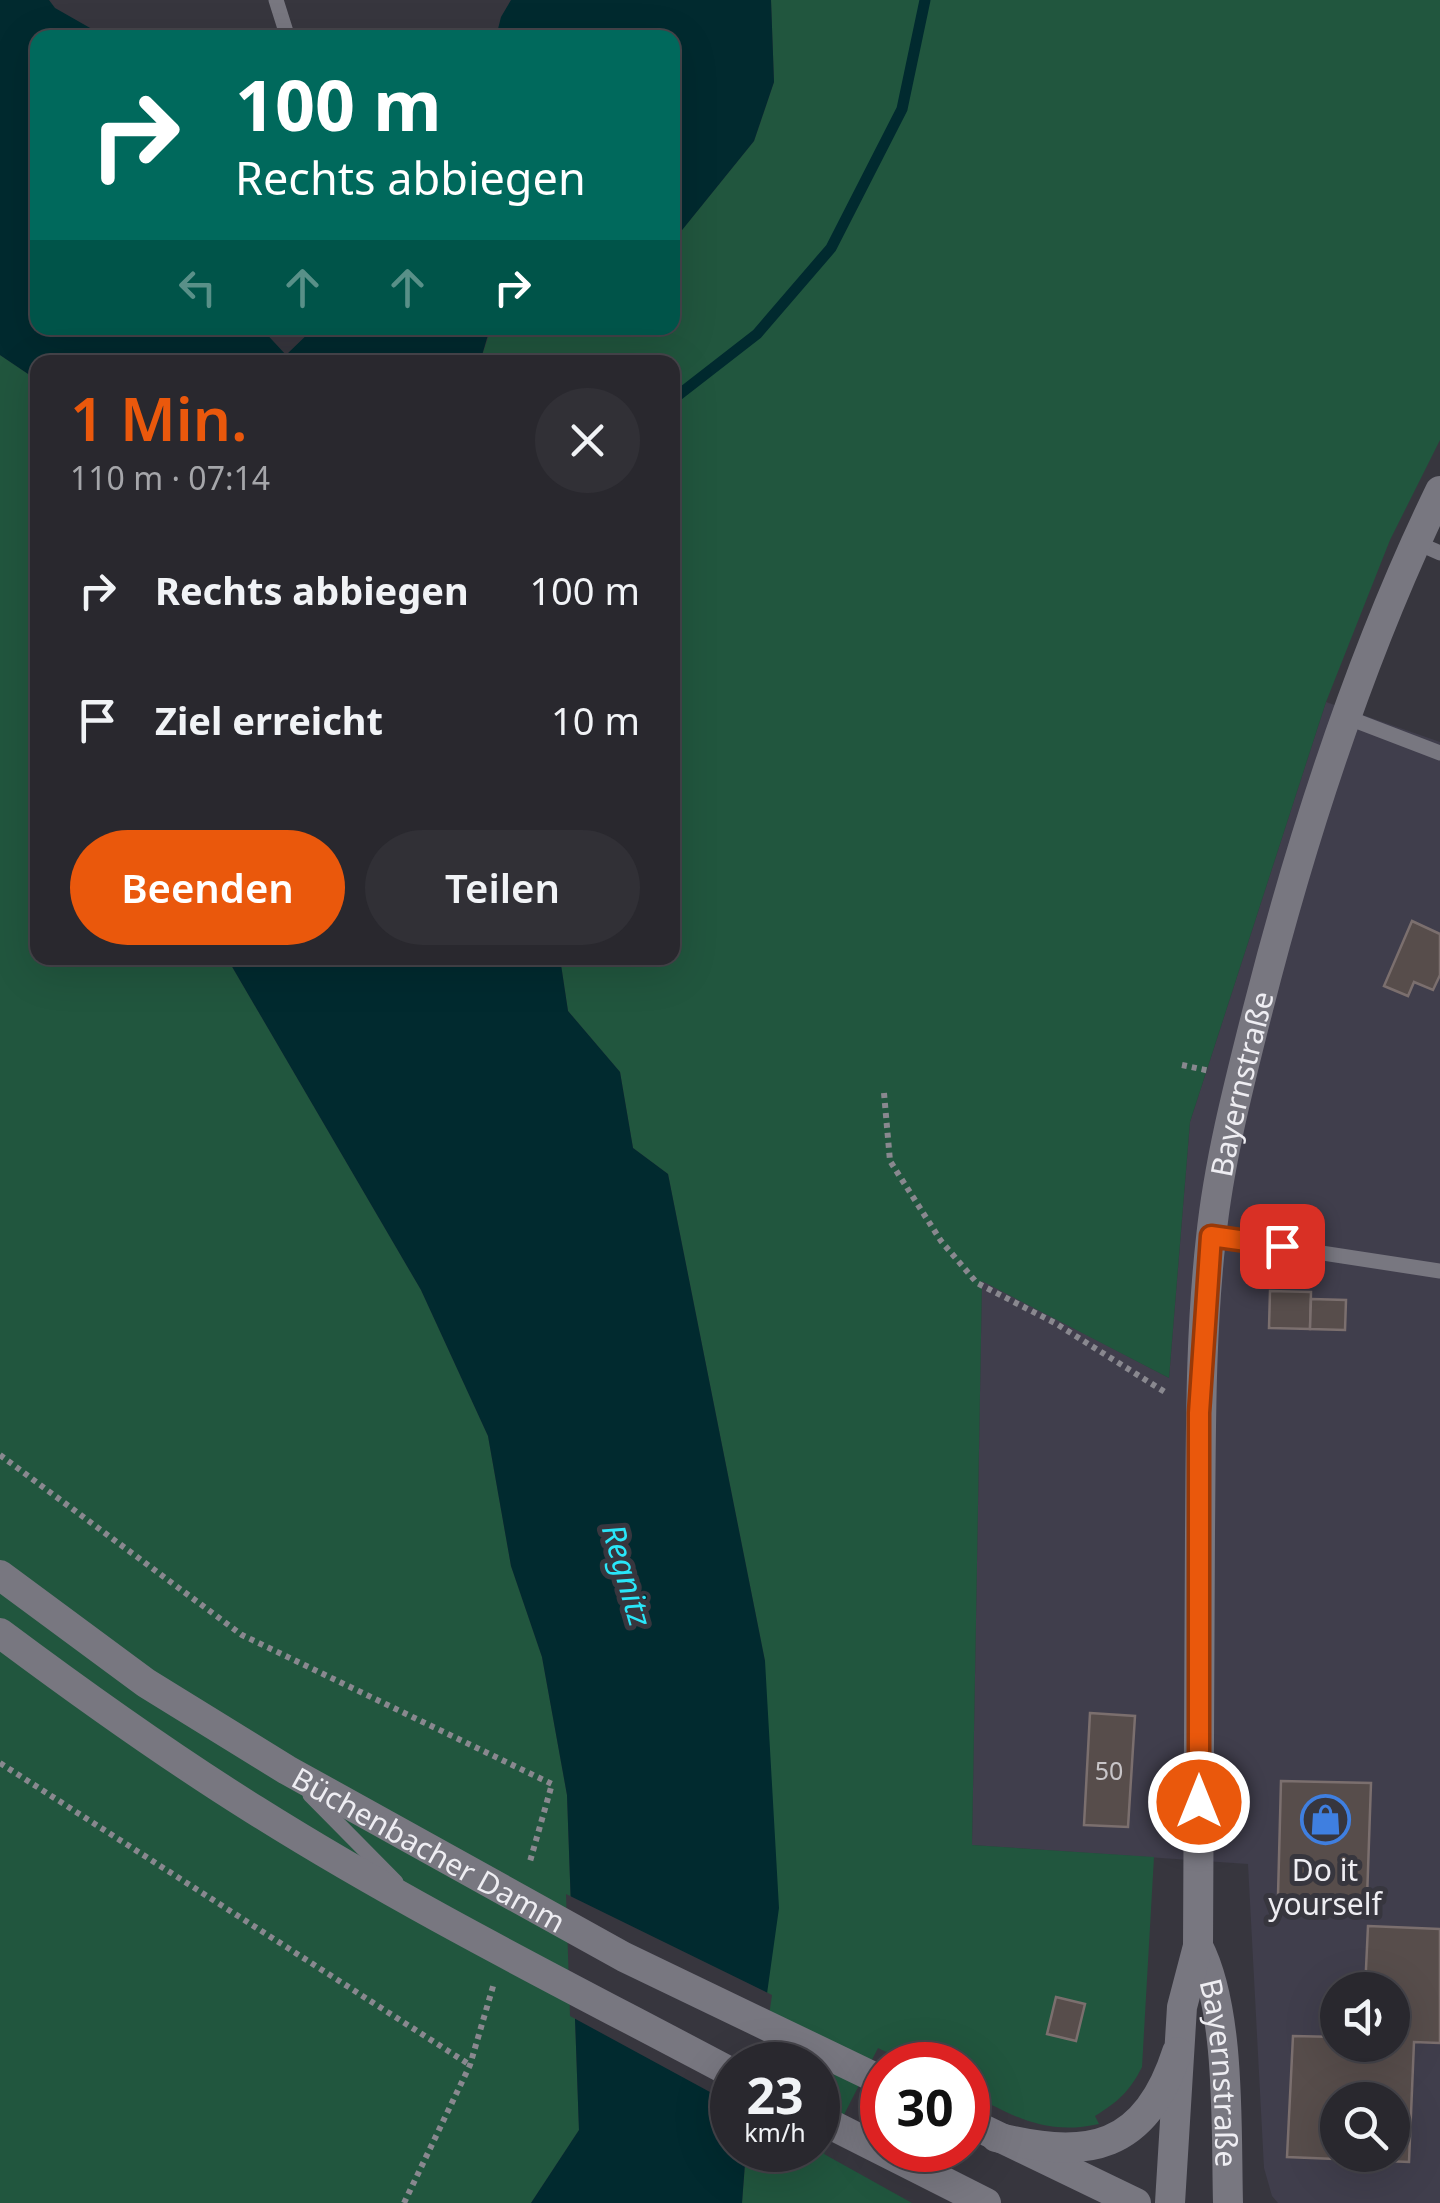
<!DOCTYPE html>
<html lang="de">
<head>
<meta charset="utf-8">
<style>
	body { margin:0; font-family:"Noto Sans",sans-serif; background:#313036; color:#f1f3f6; height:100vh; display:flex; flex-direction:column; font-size:38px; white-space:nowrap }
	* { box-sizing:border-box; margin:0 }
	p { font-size:32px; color:#a5a6aa }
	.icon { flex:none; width:55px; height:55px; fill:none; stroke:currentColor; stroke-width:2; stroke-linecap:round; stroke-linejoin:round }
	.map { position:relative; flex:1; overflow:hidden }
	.drawer { position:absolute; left:30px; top:355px; width:650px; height:610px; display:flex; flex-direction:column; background:#29282e; border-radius:20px; box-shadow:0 10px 40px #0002,0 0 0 2px #45444a }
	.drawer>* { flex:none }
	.hud { position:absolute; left:30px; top:30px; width:650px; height:305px; border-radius:20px; box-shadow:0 10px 40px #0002,0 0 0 2px #45444a; background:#00695c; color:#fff; overflow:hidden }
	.buttons { position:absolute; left:1320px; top:1972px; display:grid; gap:20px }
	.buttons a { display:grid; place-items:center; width:90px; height:90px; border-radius:50%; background:#29282e; box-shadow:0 10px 40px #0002,0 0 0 2px #45444a; font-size:50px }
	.speed { position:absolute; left:710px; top:2042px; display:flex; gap:20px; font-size:50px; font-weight:700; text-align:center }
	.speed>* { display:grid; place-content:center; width:130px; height:130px; border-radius:50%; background:#29282e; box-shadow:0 10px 40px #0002,0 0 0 2px #45444a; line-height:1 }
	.speed small { font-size:25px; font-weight:400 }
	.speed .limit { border:15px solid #d22; background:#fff; color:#111 }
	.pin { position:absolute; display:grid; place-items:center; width:85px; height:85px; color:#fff; margin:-42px; border-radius:20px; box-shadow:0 5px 15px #0006 }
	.me { position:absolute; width:110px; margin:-55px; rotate:0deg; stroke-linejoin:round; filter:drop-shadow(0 0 8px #0008) }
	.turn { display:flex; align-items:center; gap:35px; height:210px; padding:0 40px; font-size:45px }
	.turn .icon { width:130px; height:130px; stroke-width:2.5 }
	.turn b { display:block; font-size:70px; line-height:85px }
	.lanes { display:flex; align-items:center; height:95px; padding:0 40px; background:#0003; justify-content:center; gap:50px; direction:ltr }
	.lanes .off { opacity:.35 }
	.round { display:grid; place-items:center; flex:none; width:105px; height:105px; border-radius:52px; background:#313036 }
	.headline { display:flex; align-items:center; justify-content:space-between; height:170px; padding:0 40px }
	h1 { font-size:60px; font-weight:600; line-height:75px; color:#ea580c }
	.button { display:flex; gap:20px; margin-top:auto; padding:20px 40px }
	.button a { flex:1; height:115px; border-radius:60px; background:#ea580c; color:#fff; font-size:40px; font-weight:600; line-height:115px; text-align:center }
	.button a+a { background:#313036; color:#f1f3f6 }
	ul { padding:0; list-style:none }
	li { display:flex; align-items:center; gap:30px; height:130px; padding:0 40px }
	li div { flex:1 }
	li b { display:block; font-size:38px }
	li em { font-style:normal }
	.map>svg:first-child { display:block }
</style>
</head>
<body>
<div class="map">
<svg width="1440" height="2203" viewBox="0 0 1440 2203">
	<rect width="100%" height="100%" fill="#37363e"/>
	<path fill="#403e4c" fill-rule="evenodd" d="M1326,702L1440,742V2203H1278L1272,2196L1264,2168L1248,1864L972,1845L982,1280L1169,1378L1190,1122ZM1338,1990H1392V2045H1338ZM1338,2100H1392V2155H1338Z"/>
	<g fill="#21563e">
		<path d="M771,0H1440V440L1390,540L1326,702L1190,1122L1169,1378L982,1281L972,1845L1154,1857L1142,2067C1130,2091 1118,2102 1095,2116L1099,2124C1045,2136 1014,2116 968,2093V2065H913L878,2048L824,2154L912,2203H742L746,2150H818V2065H757L765,1661L668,1174L633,1148L620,1072L568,1011L560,958H672V362H480L491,328H672L673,241L754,141L774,82Z"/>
		<polygon points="0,355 37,380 38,958 227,958 421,1290 488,1436 511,1566 542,1657 567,1795 579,2130 531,2203 0,2203"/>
	</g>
	<g fill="#012a2f">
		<polygon points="0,0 49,0 55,8 106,37 38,38 38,328 261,328 286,355 314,328 490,328 480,362 38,362 37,380 0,355"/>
		<polygon points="511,0 771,0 774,82 754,141 674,240 672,38 496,37 501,17"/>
		<polygon points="227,958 560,958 568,1011 620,1072 633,1148 668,1174 765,1661 779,1908 757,2065 732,2065 732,2150 746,2150 742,2203 531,2203 579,2130 567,1795 542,1657 511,1566 488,1436 421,1290"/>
	</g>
	<polygon fill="#37363e" points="566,1894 772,1995 762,2065 732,2065 732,2104 570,2016"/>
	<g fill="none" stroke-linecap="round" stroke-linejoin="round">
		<polyline stroke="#012a2f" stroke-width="11" points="672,400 757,334 831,248 902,109 925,0"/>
	</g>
	<g fill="#574d4b" stroke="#7b6f6e" stroke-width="2.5" fill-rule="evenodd">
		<polygon points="1412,921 1440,934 1440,975 1433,990 1414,982 1408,996 1384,986"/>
		<polygon points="1270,1291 1311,1292 1310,1329 1269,1328"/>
		<polygon points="1311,1299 1346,1300 1345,1330 1310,1329"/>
		<polygon points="1090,1713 1135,1716 1128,1827 1084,1825"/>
		<polygon points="1281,1781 1371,1783 1367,1899 1278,1896"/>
		<path d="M1368,1926L1440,1929V2043L1414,2042L1409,2162L1287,2157L1293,2036L1338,2037V2045H1392V1990H1365ZM1338,2100H1392V2155H1338Z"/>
		<polygon points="1056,1997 1085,2004 1076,2041 1047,2034"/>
	</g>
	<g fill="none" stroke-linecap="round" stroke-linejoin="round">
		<g stroke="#89888f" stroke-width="6" stroke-dasharray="5 5" stroke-linecap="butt">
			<polyline points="1182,1065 1210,1071"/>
			<polyline points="884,1093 890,1161 941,1241 977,1283 1055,1323 1168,1394"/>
			<polyline points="0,1455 242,1635 552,1784 529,1865"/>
			<polyline points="0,1763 470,2065"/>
			<polyline points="404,2203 470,2065 494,1983"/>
		</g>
		<g stroke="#787780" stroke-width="15">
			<polyline points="276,0 288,38"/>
			<polyline points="1415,542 1440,553"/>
			<polyline points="1346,717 1440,753"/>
			<polyline points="1211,1236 1440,1271"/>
			<polyline points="310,1795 396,1882"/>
		</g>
		<g stroke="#787780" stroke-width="30">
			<path id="s1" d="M1198,1946C1231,2010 1226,2130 1228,2203"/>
			<path id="s2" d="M1170,2203L1182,2007L1198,1946C1199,1808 1199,1670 1200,1532C1201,1434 1200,1336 1211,1238C1219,1161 1239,1084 1258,1009C1303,832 1360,656 1440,491"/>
		</g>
		<g stroke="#787780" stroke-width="30">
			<path id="s3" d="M0,1575L146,1683L287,1770L624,1957L882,2081"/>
			<path d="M0,1633C83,1695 167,1755 255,1810C409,1907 572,1988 732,2073"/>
			<polyline points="818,2118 986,2203"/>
			<polyline points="968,2122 1136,2203"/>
			<path d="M996,2137C1088,2161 1146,2149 1177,2052"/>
		</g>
	</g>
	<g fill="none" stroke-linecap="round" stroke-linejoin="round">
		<defs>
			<polyline id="route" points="1199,1802 1199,1413 1211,1236 1282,1246"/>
		</defs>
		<use href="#route" stroke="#983908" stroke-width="25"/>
		<use href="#route" stroke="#ea580c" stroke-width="18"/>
	</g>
	<defs>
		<symbol id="shop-ring" viewBox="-11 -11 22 22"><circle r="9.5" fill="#37363e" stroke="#3f7fe0" stroke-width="1.5"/><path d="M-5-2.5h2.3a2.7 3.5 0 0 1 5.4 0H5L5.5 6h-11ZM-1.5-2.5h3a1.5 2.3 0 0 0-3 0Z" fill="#3f7fe0"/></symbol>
	</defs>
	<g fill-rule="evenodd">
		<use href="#shop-ring" x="1298" y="1792" width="55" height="55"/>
	</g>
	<g text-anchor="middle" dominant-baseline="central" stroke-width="10" stroke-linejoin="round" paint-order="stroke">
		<g font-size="25" fill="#c8c5c8">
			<text x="1109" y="1770">50</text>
		</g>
		<g font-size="30" fill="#eeedf2" stroke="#37363e">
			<text stroke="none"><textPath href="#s2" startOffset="1125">Bayernstraße</textPath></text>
			<text stroke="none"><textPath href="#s3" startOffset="510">Büchenbacher Damm</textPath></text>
			<text stroke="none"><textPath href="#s1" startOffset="130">Bayernstraße</textPath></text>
		</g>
		<g font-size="30" fill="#eeedf2" stroke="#37363e">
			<text x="1325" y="1869">Do it<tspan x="1325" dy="34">yourself</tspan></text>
		</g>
		<g font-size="32" font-style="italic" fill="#29e6f9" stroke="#37363e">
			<text transform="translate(628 1575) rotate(74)">Regnitz</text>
		</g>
	</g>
</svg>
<div class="buttons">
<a><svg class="icon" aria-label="sound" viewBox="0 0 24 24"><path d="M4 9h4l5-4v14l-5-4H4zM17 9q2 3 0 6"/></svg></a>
<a><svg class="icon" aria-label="search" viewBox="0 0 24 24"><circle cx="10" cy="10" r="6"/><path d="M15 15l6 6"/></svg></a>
</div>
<div class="speed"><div>23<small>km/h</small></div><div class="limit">30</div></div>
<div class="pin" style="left:1282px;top:1246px;background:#d93025"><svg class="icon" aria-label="arrive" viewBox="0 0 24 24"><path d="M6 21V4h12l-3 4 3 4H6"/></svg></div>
<svg class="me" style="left:1199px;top:1802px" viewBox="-20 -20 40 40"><circle r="17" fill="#ea580c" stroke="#fff" stroke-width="3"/><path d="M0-11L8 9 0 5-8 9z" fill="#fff"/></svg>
<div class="hud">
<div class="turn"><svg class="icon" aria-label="right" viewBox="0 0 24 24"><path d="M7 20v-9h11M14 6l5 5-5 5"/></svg><div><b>100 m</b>Rechts abbiegen</div></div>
<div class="lanes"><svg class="icon off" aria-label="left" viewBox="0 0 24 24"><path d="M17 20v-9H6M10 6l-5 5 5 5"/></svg><svg class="icon off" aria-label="ahead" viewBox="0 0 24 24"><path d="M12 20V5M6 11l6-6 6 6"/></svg><svg class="icon off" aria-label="ahead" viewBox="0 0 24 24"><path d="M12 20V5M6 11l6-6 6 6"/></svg><svg class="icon" aria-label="right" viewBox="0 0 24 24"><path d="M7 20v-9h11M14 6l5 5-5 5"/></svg></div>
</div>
<section class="drawer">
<div class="headline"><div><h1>1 Min.</h1><p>110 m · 07:14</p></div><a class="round"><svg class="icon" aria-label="close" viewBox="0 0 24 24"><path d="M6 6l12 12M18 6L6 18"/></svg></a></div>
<ul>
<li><svg class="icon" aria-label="right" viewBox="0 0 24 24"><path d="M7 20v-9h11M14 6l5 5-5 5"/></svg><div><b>Rechts abbiegen</b></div><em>100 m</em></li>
<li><svg class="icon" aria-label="arrive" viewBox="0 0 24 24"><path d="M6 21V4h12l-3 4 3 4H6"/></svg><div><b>Ziel erreicht</b></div><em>10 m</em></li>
</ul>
<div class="button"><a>Beenden</a><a>Teilen</a></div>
</section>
</div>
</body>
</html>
